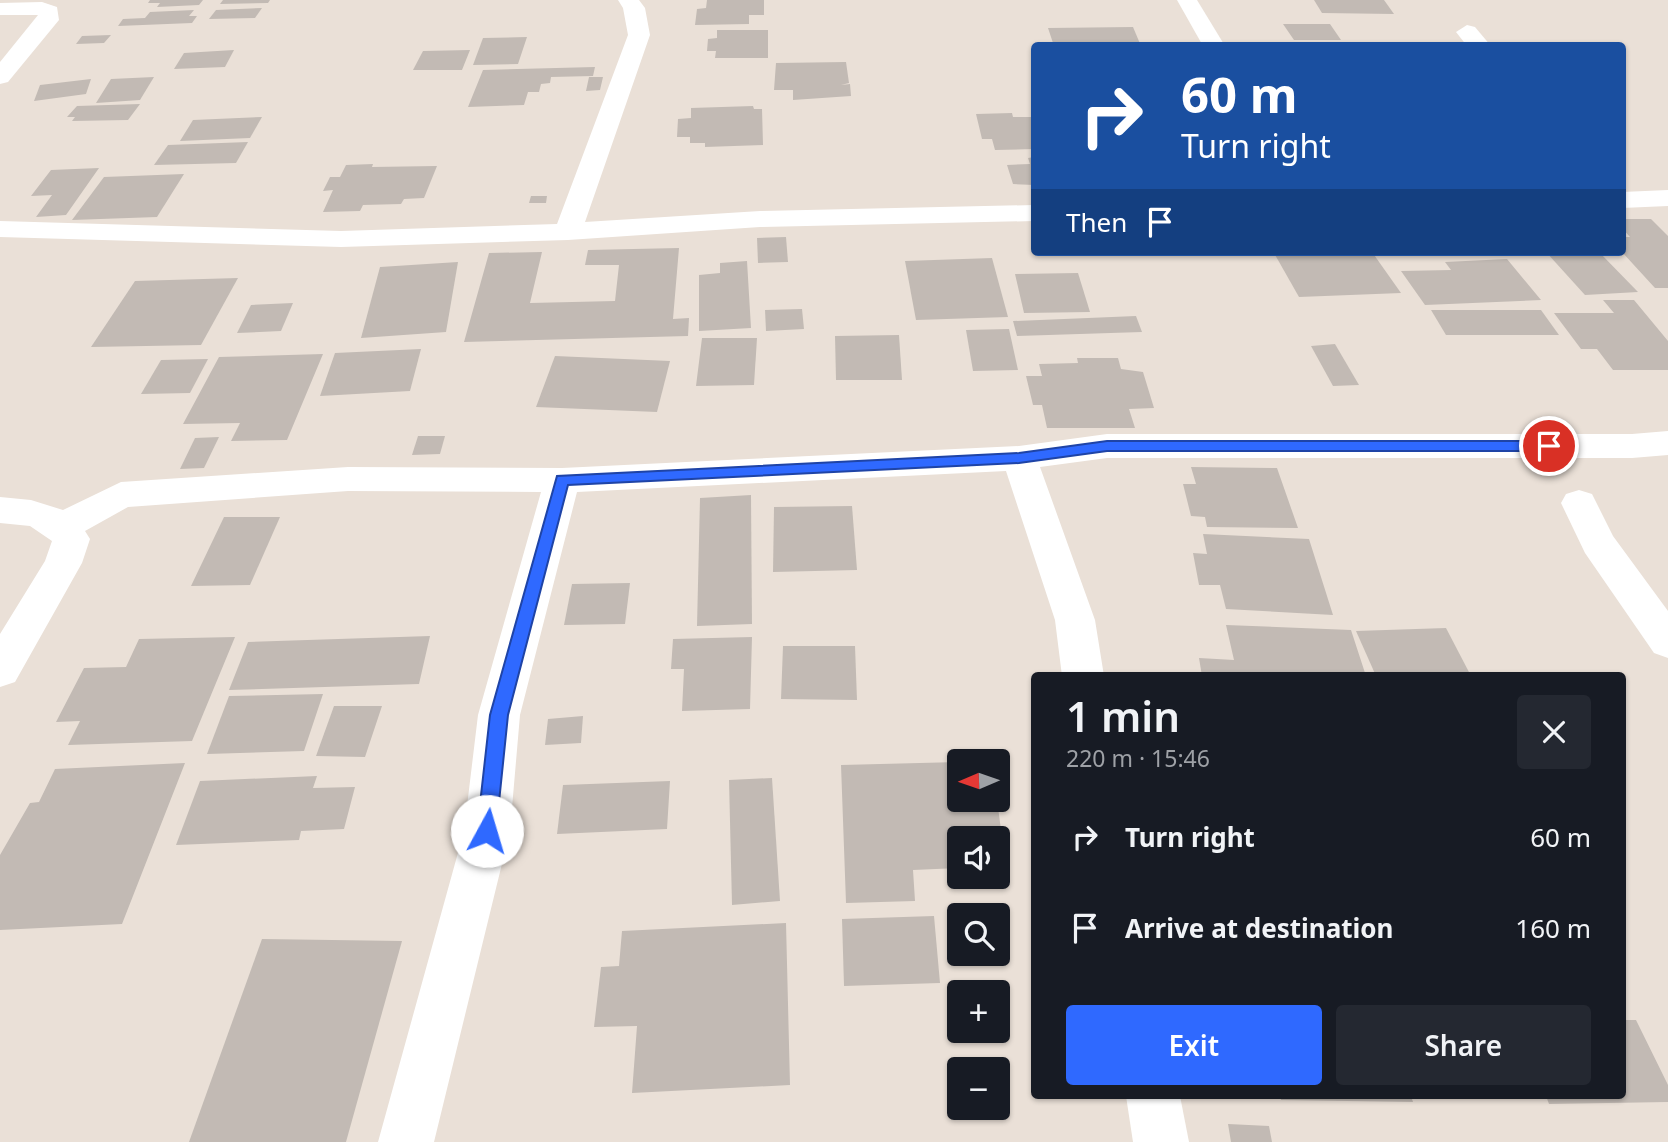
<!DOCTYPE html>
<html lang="en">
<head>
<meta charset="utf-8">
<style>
	body { margin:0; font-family:"Noto Sans",sans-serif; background:#242831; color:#f1f3f6; height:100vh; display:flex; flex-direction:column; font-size:26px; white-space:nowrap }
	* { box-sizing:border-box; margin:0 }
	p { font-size:23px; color:#9ea1a6 }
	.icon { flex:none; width:38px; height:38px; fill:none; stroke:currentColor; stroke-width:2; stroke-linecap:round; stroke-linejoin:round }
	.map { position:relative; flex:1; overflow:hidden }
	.side { position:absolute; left:1031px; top:672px; width:595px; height:427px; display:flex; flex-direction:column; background:#171b24; border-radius:7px; box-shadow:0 2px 5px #0004 }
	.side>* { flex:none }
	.banner { position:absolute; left:1031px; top:42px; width:595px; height:214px; border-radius:7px; box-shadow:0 2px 5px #0004; background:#1a4fa0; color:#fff; overflow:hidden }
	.needle { width:46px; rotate:268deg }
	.buttons { position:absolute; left:947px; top:749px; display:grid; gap:14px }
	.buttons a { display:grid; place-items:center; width:63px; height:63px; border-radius:7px; background:#171b24; box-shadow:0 2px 5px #0004; font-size:35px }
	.pin { position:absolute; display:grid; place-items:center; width:60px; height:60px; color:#fff; margin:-30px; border:4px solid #fff; border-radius:50%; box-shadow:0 2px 7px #0007 }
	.me { position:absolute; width:77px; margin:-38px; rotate:6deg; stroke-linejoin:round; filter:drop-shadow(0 0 5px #0008) }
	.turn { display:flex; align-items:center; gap:24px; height:147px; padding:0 35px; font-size:32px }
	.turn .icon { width:91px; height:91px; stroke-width:2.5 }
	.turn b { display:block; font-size:49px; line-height:60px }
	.then { display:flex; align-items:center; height:66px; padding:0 35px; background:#0003; gap:14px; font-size:26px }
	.round { display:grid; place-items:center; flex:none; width:74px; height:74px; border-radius:7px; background:#242831 }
	.summary { display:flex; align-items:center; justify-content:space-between; height:119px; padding:0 35px }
	h1 { font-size:42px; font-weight:600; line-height:52px }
	.button { display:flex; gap:14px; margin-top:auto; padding:14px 35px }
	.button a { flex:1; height:80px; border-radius:7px; background:#2f69ff; color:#fff; font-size:28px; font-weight:600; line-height:80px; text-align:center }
	.button a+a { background:#242831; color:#f1f3f6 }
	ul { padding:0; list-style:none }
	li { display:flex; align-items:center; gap:21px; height:91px; padding:0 35px }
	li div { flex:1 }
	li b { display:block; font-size:26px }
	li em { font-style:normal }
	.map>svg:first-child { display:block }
</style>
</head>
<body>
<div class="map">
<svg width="1668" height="1142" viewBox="0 0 1668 1142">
	<rect width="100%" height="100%" fill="#eae0d7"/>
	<g fill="#c2bab4">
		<polygon points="150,0 203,0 199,5 157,7 160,3 148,3"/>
		<polygon points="223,0 270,0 268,3 220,4"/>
		<polygon points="707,0 764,0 764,15 749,15 749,24 695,25 697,9 706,8"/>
		<polygon points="1314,0 1384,0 1394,14 1322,13"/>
		<polygon points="262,8 255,18 209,19 216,10"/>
		<polygon points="194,10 189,16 197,16 192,23 118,26 123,19 145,18 150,12"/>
		<polygon points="1283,24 1330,24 1341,40 1294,40"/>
		<polygon points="1133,27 1141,46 1054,46 1048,28"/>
		<polygon points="717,30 768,30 768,58 715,58 716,51 707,51 708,39 717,38"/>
		<polygon points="111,35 104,43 76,44 82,36"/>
		<polygon points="527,37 518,64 473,65 483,38"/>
		<polygon points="234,50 225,67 174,69 184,53"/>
		<polygon points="470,50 462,70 413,70 423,51"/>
		<polygon points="846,62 849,83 841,85 850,84 851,96 793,100 793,90 774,90 776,63"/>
		<polygon points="595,67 593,76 551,77 550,83 541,84 539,92 528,92 524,105 468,107 483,70"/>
		<polygon points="154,77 140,100 96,103 111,79"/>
		<polygon points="589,77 603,77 600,90 586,91"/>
		<polygon points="91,79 86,94 34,101 40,85"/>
		<polygon points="140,104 128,120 72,121 75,117 67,117 77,106"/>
		<polygon points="753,106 754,109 762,109 763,145 705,147 705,143 690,143 690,137 677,137 678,119 691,118 691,108"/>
		<polygon points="1012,113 1013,117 1034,117 1034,149 995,150 992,139 982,139 976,114"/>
		<polygon points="262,117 250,138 180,141 193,120"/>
		<polygon points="248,142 236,163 154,165 168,145"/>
		<polygon points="1034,157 1034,185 1013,184 1007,165 1030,164 1028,158"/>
		<polygon points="373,164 372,167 437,166 424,198 404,199 401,204 363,205 360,211 323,212 333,190 323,191 330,177 340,177 346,165"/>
		<polygon points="99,168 66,215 36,217 52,195 31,196 51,170"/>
		<polygon points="184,174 157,217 72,220 104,177"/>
		<polygon points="531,196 547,196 546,203 529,203"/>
		<polygon points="1622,219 1651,219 1668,236 1668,288 1655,288 1622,252 1622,237 1630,237 1622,228"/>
		<polygon points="786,237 788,262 758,263 757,238"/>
		<polygon points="679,248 673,319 689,318 688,336 464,342 489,253 542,252 530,303 615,301 619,265 585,265 588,250"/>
		<polygon points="1299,252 1372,252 1401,293 1299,297 1274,253"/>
		<polygon points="1546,252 1599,252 1638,292 1585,295"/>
		<polygon points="992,258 1008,317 916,320 905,261"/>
		<polygon points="1507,259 1541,300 1425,305 1401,271 1451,270 1445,262"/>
		<polygon points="747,261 751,328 699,331 699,275 720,273 720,263"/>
		<polygon points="458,262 446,332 361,338 380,267"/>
		<polygon points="1078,273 1090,312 1024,313 1015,274"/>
		<polygon points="238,278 201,345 91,347 135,281"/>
		<polygon points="1603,300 1634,300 1668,341 1668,370 1613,370 1597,349 1581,349 1554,313 1614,313"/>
		<polygon points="293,303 281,331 237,333 251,305"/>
		<polygon points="802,309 804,329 766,331 765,310"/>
		<polygon points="1431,310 1541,310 1559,335 1446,335"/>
		<polygon points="1136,316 1142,332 1017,336 1013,321"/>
		<polygon points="1009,329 1018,370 973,371 966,330"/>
		<polygon points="899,335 902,380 836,380 835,336"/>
		<polygon points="702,338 757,338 754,385 696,386"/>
		<polygon points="1335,344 1359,385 1333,386 1311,346"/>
		<polygon points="421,349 410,391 320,396 335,353"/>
		<polygon points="323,354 287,440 231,441 240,423 183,424 219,357"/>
		<polygon points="555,356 670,361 657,412 536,407"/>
		<polygon points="1077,358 1118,358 1121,369 1143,372 1154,408 1129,409 1135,428 1047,428 1042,405 1033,405 1026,376 1042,376 1039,364 1078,363"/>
		<polygon points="208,359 190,393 141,394 161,360"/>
		<polygon points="418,436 445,436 440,454 412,455"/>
		<polygon points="219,437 204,468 180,469 195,438"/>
		<polygon points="1191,467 1277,468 1298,528 1207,527 1205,517 1191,516 1183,484 1196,484"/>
		<polygon points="751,495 752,624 697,626 700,498"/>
		<polygon points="852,506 857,570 773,572 774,507"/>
		<polygon points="224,517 280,517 250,585 191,586"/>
		<polygon points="1203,534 1309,539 1333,615 1226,609 1220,585 1199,585 1193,553 1207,554"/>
		<polygon points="630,583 625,624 564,625 572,584"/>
		<polygon points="1226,625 1351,630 1366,676 1202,676 1199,658 1234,660"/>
		<polygon points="1446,628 1471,676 1376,676 1356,631"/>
		<polygon points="430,636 419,684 229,690 248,642"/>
		<polygon points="235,637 192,741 68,745 80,721 56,722 84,668 126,667 139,639"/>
		<polygon points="752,637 750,709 682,711 684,669 671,669 673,639"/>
		<polygon points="783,646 855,646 857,700 781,699"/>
		<polygon points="323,694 304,751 207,754 229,696"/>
		<polygon points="334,706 382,706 365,757 316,756"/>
		<polygon points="583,716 581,743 545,745 548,719"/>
		<polygon points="959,762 959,800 997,800 1006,867 998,868 998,838 959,838 959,868 913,870 915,901 846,903 841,765"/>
		<polygon points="185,763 122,924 0,930 0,855 30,803 39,802 55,769"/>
		<polygon points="317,776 313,788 355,787 344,829 301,831 299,840 176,845 200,781"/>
		<polygon points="772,778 780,901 732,905 729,780"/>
		<polygon points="670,781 667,829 557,834 563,785"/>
		<polygon points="934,916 940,983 844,986 842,919"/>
		<polygon points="786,923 790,1085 632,1093 637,1026 594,1027 601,967 619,966 622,931"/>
		<polygon points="262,939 402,941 346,1142 189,1142"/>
		<polygon points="1622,1020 1636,1020 1668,1085 1668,1102 1549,1104 1546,1096 1622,1096"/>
		<polygon points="1280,1096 1411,1096 1413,1102 1281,1100"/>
		<polygon points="1228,1124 1269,1126 1272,1142 1231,1142"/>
	</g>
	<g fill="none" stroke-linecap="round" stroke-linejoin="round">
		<g fill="#fff" fill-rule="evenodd">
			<polygon points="618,0 639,0 645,8 650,35 585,222 760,211 1034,205 1034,221 760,227 568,240 341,247 0,237 0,221 341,231 557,224 628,35 623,8"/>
			<polygon points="1177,0 1197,0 1225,46 1203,46"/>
			<polygon points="42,2 57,7 59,20 8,82 0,84 0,62 38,15 0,15 0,3"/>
			<polygon points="1467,25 1475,27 1491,46 1467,46 1456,32"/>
			<polygon points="1668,190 1668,206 1622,208 1622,192"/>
			<polygon points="1668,431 1668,455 1632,458 1107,458 1040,467 1095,620 1104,676 1062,676 1055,620 1006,471 577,492 520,715 510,831 434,1142 378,1142 464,831 478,715 541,492 348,491 128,507 85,531 90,539 82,563 15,682 0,687 0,634 45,561 52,541 30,526 0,523 0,497 31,500 63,510 121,482 348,467 562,468 1019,446 1107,434 1632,434"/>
			<polygon points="1579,490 1592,494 1613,536 1668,611 1668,658 1654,653 1585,553 1561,503 1566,494"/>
			<polygon points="1126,1096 1180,1096 1189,1142 1133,1142"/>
		</g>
	</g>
	<polygon fill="#2f69ff" stroke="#1f44a6" stroke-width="2" points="1107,441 1549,441 1556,446 1549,451 1107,451 1019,463 568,485 508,715 496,831 494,837 487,840 480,837 477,831 490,715 557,476 1019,453"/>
</svg>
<div class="buttons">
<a><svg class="needle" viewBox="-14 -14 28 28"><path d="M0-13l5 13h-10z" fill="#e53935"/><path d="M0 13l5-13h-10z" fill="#9ea1a6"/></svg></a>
<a><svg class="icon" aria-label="sound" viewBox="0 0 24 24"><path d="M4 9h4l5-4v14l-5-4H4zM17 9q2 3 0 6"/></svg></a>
<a><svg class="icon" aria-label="search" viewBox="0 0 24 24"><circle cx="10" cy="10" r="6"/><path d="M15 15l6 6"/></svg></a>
<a>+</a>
<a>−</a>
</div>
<div class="pin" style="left:1549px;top:446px;background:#d93025"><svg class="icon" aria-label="arrive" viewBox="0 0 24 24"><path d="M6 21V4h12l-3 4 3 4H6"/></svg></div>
<svg class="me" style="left:487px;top:831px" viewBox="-20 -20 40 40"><circle r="19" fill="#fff"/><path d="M0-13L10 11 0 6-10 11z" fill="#2f69ff"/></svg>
<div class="banner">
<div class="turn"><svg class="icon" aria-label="right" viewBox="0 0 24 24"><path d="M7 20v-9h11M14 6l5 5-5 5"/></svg><div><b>60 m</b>Turn right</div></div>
<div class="then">Then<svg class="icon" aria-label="arrive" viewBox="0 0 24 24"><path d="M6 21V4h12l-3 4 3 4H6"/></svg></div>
</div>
<section class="side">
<div class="summary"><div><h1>1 min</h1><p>220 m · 15:46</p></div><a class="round"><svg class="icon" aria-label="close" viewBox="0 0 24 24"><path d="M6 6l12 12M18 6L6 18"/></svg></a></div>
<ul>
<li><svg class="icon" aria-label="right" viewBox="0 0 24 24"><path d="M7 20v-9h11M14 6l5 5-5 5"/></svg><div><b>Turn right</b></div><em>60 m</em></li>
<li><svg class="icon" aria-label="arrive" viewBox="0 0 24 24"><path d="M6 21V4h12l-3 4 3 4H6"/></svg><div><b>Arrive at destination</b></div><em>160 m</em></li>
</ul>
<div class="button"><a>Exit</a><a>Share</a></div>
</section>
</div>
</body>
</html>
